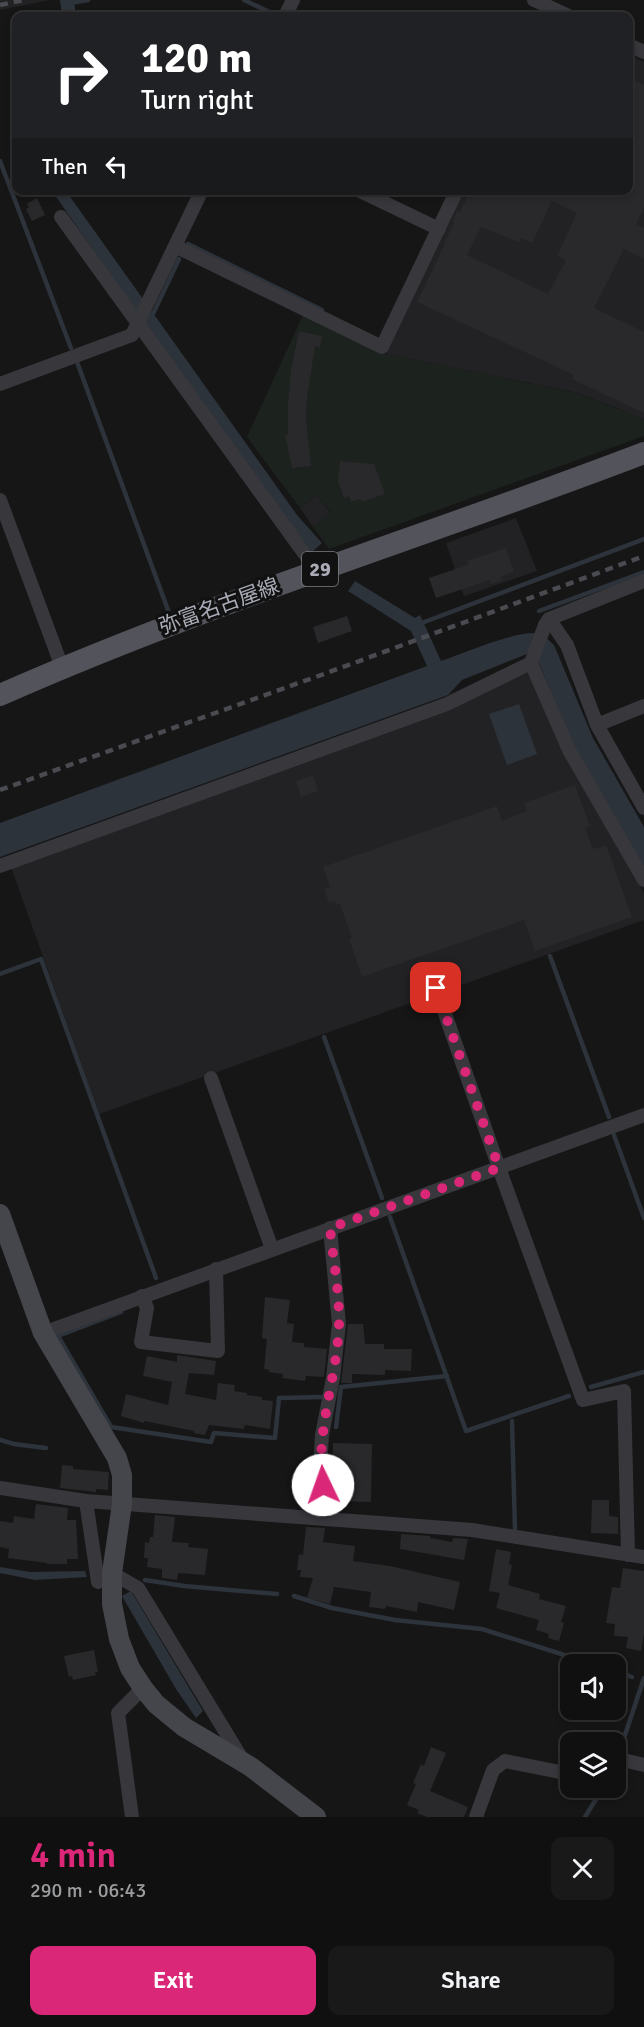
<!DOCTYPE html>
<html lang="en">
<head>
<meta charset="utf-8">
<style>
	body { margin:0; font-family:Signika,"Noto Sans JP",sans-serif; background:#19191a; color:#f1f3f6; height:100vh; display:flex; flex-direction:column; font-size:22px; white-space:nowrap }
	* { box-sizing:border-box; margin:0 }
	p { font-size:20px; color:#9c9d9f }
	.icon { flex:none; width:33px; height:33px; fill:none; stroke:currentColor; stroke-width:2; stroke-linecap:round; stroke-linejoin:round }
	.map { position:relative; height:1817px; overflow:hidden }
	.drawer { display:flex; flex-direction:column; background:#101011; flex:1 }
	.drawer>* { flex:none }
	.hud { position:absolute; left:12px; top:12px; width:621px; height:183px; border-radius:12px; box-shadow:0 3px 9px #0003,0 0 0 2px #303031; background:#202124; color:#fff; overflow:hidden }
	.controls { position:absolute; left:560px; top:1654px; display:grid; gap:12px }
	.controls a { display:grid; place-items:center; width:66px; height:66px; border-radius:12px; background:#101011; box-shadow:0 3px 9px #0003,0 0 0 2px #303031; font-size:30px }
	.pin { position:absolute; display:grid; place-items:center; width:51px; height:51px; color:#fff; margin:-26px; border-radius:12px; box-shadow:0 3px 9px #0006 }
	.me { position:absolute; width:66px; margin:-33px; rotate:357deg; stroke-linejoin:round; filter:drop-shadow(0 0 4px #0008) }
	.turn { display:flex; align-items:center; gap:21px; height:126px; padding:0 30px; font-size:27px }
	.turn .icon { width:78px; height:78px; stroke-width:2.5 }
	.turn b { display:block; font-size:42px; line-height:51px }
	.then { display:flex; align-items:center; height:57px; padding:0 30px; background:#0003; gap:12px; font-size:22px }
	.round { display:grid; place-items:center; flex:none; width:63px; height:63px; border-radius:12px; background:#19191a }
	.overview { display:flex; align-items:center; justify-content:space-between; height:102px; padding:0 30px }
	h1 { font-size:36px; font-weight:600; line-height:45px; color:#db2777 }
	.action { display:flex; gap:12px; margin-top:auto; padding:12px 30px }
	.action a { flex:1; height:69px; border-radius:12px; background:#db2777; color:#fff; font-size:24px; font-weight:600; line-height:69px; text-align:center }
	.action a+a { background:#19191a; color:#f1f3f6 }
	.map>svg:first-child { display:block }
</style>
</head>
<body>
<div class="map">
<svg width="644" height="1817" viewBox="0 0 644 1817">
	<rect width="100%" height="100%" fill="#161617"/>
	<g fill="#222224">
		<polygon points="0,0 49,0 0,10"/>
		<polygon points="629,54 644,62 644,419 578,393 386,354 464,191 628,190"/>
		<polygon points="317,495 331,514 313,527 300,508"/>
		<polygon points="516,518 537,571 464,596 446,543"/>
		<polygon points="529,672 563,752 644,893 644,920 99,1114 11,867 449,708"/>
	</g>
	<polygon fill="#1c221e" points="304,313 386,354 577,393 644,419 644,436 329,549 313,527 331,513 317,495 300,508 247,437"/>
	<g fill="#2d333a">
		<polygon points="60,0 74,0 76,16 62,16"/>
		<polygon points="52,191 66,191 297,515 322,543 312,552 292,528 136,311"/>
		<path d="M355,581L415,618L420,615L441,661C462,654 521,628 540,634C546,636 549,641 554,645L593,738L644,827V867L573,745L537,658L527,654L462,680L448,695L0,857V823L427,666L411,631L348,591Z"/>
		<polygon points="519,704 537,754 507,765 489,714"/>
		<polygon points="0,1567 30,1572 85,1571 87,1577 35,1580 0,1573"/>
		<polygon points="131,1591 203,1711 196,1718 176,1689 122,1596"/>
	</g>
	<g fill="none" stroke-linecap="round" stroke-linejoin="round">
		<g stroke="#2d333a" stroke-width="4.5">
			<polyline points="244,0 278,16"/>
			<polyline points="70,3 88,0"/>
			<polyline points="0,161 71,348"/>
			<polyline points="188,244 322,310"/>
			<polyline points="151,318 179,259"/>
			<polyline points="77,362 168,610"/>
			<polyline points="539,611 644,572"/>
			<polyline points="419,624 644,539"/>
			<polyline points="550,956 609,1117"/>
			<polyline points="0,974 41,959 156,1278"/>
			<polyline points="324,1037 382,1198"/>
			<polyline points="614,1135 644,1218"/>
			<polyline points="390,1217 466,1431 569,1396"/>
			<polyline points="121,1312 58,1336 111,1427 211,1442 214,1433 275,1438 279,1398 323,1397"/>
			<polyline points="591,1387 644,1372"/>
			<polyline points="512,1421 515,1529"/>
			<polyline points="336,1427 341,1387 447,1376"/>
			<polyline points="0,1440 14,1444 46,1448"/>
			<polyline points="145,1580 184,1586 277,1594"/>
			<polyline points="294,1596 332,1608 395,1620 482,1629 596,1665"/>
			<polyline points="615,1671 632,1677"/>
			<polyline points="618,1756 644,1678"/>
			<polyline points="585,1817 603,1788"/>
		</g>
	</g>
	<g fill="#29292b" fill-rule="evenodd">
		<path d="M634,80L644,85V208L636,224L644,228V259L624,249L594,308L644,332V413L572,379L574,375L417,302L445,244L444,243L454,223L452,222L457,211L460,212L470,190H628V91ZM552,201L577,213L557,256L566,260L548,294L467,255L481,227L519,242L521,238L532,243Z"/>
		<polygon points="37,198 45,215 32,221 26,209 29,207 27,204"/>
		<polygon points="299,331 322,336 320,348 315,346 307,397 306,419 311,466 292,468 285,435 288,435 288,404 291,370"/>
		<polygon points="340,461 374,464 385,494 362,502 360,499 351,502 349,496 344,498 338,481"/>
		<polygon points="506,548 514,572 501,576 502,580 491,584 490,580 436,598 429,578 468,565 467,561"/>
		<polygon points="347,616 352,631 318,643 313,627"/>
		<polygon points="313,775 318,791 301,797 296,781"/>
		<polygon points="575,785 590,826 585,828 593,849 606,845 632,917 535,951 524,920 362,977 349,939 352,938 340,904 336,905 335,901 329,903 324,889 330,887 323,867 497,806 502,821 527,811 524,803"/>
		<polygon points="265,1297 290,1300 287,1323 294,1324 292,1342 304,1343 304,1347 327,1349 324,1377 306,1376 305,1381 282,1378 283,1374 269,1372 269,1370 264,1369 267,1339 262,1338"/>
		<polygon points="348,1324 363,1324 365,1344 384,1344 384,1349 412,1349 411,1371 385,1370 385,1375 352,1374 352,1383 341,1383"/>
		<polygon points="177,1355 216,1361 214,1375 189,1373 185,1394 216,1400 218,1383 235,1385 234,1391 247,1393 247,1395 262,1397 262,1400 273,1401 270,1429 245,1425 244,1429 209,1425 205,1435 194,1433 194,1431 144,1421 144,1423 121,1416 126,1394 168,1405 172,1382 143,1376 147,1356 177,1362"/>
		<polygon points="333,1443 372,1444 371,1502 334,1501 332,1486"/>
		<polygon points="62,1465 73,1466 73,1469 109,1472 108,1490 96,1489 96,1492 60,1488"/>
		<polygon points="592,1500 609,1500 609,1516 618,1517 618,1534 591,1533"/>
		<polygon points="36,1504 68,1508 67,1520 76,1520 78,1559 67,1559 67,1564 47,1564 47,1563 8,1558 9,1549 0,1547 0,1521 13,1523 14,1516 34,1519"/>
		<polygon points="155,1515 175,1517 172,1542 189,1543 188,1547 208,1549 205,1575 178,1573 177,1580 162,1578 162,1569 147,1567 148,1558 144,1558 145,1542 149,1543 150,1537 153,1537"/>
		<polygon points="306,1527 325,1528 323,1542 355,1546 353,1561 390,1566 460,1582 454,1610 418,1602 417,1612 386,1606 385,1609 369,1607 371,1592 334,1587 330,1604 307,1598 313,1578 300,1577 301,1570 297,1570 299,1554 303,1555"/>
		<polygon points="401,1534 430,1536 430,1538 452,1542 453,1538 468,1539 464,1560 400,1549"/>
		<polygon points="496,1549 511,1552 509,1564 512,1565 508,1585 540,1594 539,1599 566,1606 561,1622 564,1623 559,1641 548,1638 549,1634 536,1630 539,1620 496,1608 500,1593 489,1591"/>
		<polygon points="623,1568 644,1571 644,1633 641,1651 626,1648 628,1637 614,1636 615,1624 606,1623 612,1587 620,1588"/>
		<polygon points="94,1650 98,1672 95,1672 96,1675 73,1680 72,1676 69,1677 64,1656"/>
		<polygon points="431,1747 446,1753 430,1791 468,1807 464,1817 427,1817 417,1813 419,1810 407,1805 416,1784 413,1783 421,1764 424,1766"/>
	</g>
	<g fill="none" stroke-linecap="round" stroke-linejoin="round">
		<g stroke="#37373c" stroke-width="14">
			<polyline points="534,0 569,16"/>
			<polyline points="285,16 293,0"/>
			<polyline points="628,45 644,52"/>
			<polyline points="358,190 439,229"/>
			<polyline points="61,217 317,571"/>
			<polyline points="175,246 382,347 457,190"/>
			<polyline points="0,384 132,335 202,190"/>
			<polyline points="0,500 62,667"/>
			<polyline points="644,581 549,619 545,625 531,663 569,750 644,880"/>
			<polyline points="549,619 567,645 597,725 644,706"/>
			<polyline points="597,725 644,808"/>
			<polyline points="0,866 447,704 531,663"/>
			<polyline points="436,988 499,1168 583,1400 624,1391 628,1555"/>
			<polyline points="211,1078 272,1249"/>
			<polyline points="142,1296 147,1308 141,1342 218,1351 216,1269"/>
			<polyline points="43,1333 644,1115"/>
			<polyline points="0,1488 86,1501 472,1530 644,1557"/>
			<polyline points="86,1501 98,1582"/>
			<polyline points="327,1518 320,1468 322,1435 333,1378 339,1324 330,1228"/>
			<polyline points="112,1573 138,1588 242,1759"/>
			<polyline points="615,1760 619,1759 644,1765"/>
			<polyline points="132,1817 118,1713 143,1688"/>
			<polyline points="476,1817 493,1770 505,1761 570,1774"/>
		</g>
		<polyline stroke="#45464c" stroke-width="20" points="0,1214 43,1333 117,1458 122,1475 122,1504 112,1573 112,1604 119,1639 130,1668 143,1688 156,1704 184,1727 251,1767 316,1817"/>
		<path stroke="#53545b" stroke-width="22" d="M0,695C210,602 430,535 644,453"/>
		<g stroke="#4a4b51" stroke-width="4.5" stroke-dasharray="8 6" stroke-linecap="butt">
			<polyline points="0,5 24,0"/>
			<polyline points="0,790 324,674 644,556"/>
		</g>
	</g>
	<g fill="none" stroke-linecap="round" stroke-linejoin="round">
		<path stroke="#db2777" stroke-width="10" stroke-dasharray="0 18" d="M323,1485C315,1431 337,1379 339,1325C340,1296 333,1258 330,1228L499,1168L436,988"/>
	</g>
	<g text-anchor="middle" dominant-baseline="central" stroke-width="6" stroke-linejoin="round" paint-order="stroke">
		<rect fill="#111112" stroke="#7b7e85" stroke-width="1.5" x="302" y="552" width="36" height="34" rx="4.5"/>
		<g font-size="20" font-weight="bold" fill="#a9acb6">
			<text x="320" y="569">29</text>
		</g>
		<g font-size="21" fill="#a9acb6" stroke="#111112">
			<text transform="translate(219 606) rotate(-20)">弥富名古屋線</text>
		</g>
	</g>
</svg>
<div class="controls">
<a><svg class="icon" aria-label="sound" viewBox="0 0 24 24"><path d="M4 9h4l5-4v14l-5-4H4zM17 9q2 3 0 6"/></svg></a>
<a><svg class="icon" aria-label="layers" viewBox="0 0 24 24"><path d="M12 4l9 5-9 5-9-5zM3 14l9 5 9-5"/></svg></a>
</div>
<div class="pin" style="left:436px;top:988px;background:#d93025"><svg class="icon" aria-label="arrive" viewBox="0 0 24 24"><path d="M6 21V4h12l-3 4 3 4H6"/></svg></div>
<svg class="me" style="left:323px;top:1485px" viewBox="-20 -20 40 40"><circle r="19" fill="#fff"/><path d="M0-13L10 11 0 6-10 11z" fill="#db2777"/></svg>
<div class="hud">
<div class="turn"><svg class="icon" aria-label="right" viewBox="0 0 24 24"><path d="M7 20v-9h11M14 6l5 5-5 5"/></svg><div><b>120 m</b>Turn right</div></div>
<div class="then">Then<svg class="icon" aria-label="left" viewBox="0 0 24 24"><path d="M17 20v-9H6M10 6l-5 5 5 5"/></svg></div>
</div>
</div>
<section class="drawer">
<div class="overview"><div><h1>4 min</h1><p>290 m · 06:43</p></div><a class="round"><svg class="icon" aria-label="close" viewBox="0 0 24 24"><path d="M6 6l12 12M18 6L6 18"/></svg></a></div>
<div class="action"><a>Exit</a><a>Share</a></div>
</section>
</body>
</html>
